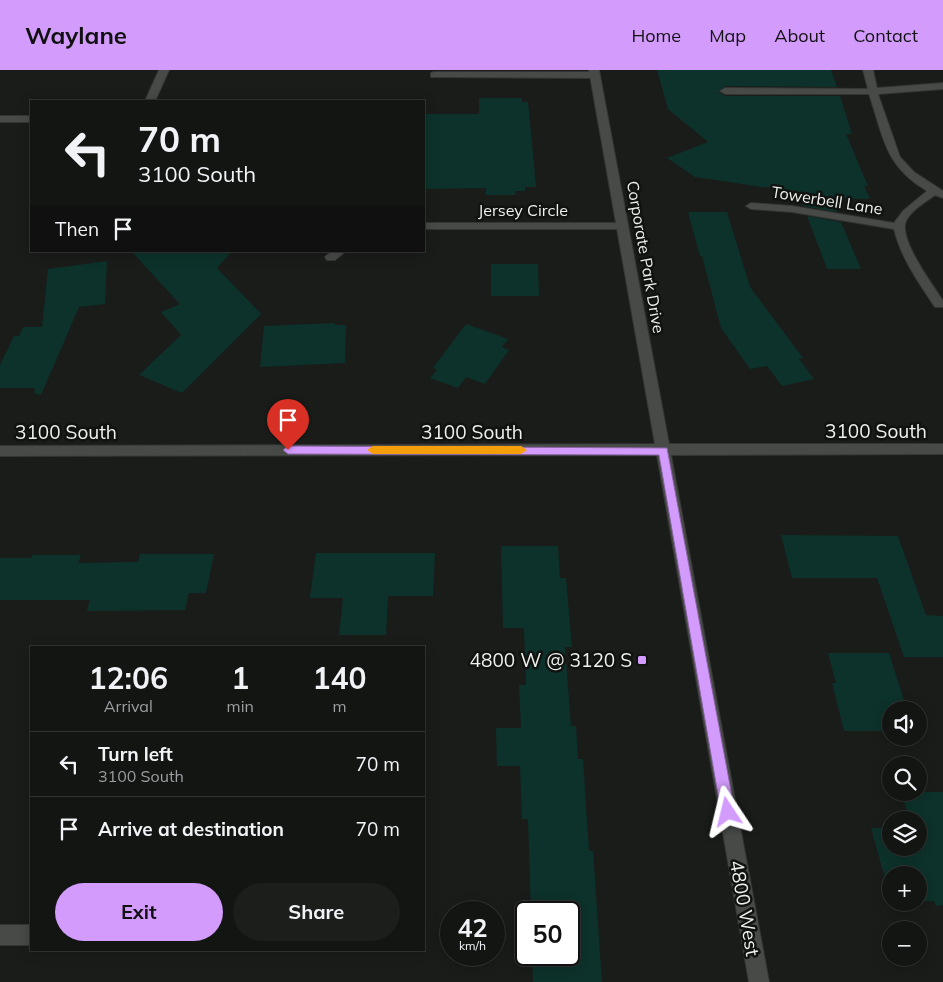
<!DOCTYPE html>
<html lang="en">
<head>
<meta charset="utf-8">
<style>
	body { margin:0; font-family:Mulish,sans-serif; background:#1c1e1c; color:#f1f3f6; height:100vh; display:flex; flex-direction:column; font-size:19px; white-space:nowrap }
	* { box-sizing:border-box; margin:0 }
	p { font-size:16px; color:#9d9fa0 }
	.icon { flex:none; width:28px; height:28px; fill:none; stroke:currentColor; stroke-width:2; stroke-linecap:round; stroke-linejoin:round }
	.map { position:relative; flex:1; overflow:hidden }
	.side { position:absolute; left:30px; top:576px; width:395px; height:305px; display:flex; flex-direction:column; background:#131513; border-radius:0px; box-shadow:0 2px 12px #0003,0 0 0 1px #323433 }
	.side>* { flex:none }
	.top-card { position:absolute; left:30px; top:30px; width:395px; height:152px; border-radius:0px; box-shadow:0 2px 12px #0003,0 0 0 1px #323433; background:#131513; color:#f1f3f6; overflow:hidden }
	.tools { position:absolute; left:882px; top:631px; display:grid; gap:10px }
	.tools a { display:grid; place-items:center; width:45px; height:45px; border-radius:50%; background:#131513; box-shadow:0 2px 12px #0003,0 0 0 1px #323433; font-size:25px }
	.speed { position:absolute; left:440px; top:831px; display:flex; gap:10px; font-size:25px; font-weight:700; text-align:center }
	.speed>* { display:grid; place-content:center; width:65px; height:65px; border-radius:50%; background:#131513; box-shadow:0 2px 12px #0003,0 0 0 1px #323433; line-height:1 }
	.speed small { font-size:12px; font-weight:400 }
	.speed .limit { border:2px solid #111; border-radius:8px; background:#fff; color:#111 }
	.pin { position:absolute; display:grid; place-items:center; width:42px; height:42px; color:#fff; margin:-51px -21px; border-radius:50% 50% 50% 0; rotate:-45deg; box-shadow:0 0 5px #0007 }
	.pin .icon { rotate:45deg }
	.me { position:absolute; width:55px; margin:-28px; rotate:350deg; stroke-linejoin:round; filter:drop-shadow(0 0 4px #0008) }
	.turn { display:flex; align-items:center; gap:18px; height:105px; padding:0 25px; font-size:22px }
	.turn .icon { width:65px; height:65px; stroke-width:2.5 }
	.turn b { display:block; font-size:35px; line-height:42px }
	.then { display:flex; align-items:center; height:48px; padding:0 25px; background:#0003; gap:10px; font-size:19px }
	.eta { display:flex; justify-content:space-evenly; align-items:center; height:85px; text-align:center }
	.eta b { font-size:30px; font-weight:700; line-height:35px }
	.button { display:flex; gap:10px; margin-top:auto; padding:10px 25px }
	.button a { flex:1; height:58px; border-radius:30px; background:#d39cfc; color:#111; font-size:20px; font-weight:700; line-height:58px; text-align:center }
	.button a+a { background:#1c1e1c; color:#f1f3f6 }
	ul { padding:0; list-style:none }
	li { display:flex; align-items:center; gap:15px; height:65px; padding:0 25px; border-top:1px solid #323433 }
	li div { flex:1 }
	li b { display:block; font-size:19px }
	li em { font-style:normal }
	header { display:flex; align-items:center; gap:30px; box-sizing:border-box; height:70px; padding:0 25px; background:#d39cfc; color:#111 }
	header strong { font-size:24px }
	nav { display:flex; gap:28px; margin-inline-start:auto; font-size:18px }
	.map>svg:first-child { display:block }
</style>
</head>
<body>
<header>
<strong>Waylane</strong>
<nav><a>Home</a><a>Map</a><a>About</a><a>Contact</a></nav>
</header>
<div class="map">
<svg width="943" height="912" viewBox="0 0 943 912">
	<rect width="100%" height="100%" fill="#191c19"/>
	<g fill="#0d322b">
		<polygon points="657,0 831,0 837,17 725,16 718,22 725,26 840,26 852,64 846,64 868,116 864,116 870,129 831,128 837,142 803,136 797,122 695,107 667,88 708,72 668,39"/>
		<polygon points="479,28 522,28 522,32 528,32 536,117 525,117 525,121 515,121 516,125 486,125 486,118 424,119 424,48 426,48 426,44 479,44"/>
		<polygon points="688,142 727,142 750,217 803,288 799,289 814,309 782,316 767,296 750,299 721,258 702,186 700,186"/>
		<polygon points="807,146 841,152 861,199 827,199"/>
		<polygon points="131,181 232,181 217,198 261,244 182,323 139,305 181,265 161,242 180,234"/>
		<polygon points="107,191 105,234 79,237 41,325 34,323 35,318 0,318 0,295 14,266 19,266 23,257 42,257 48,199"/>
		<polygon points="491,194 538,194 539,226 491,226"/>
		<polygon points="335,253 335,255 346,255 345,293 260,297 264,256"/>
		<polygon points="466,254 508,269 502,277 509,280 485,314 466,307 458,318 430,308 437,300 433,298"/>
		<polygon points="781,465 898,466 926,545 943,546 943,587 904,587 877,508 792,508"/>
		<polygon points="501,476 558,476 560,508 566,508 572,577 565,577 571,656 576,656 578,689 583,689 589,781 593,781 602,912 533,912 532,885 569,885 569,842 531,842 528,749 522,749 520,696 497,696 496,658 521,658 519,615 526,615 524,558 503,558"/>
		<polygon points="316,483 435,483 433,526 388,526 386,565 339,565 343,528 310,528"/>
		<polygon points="140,484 214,484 206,523 189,523 185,540 87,541 90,530 0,530 0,488 31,488 32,485 81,485 78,493 138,492"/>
		<polygon points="828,583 889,583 907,640 891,640 891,661 844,661 832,613 836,613"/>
		<polygon points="901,722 943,722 943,835 936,836 934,831 919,831 919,805 891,805 891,830 871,758 891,758 891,778 919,778 919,750 910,750"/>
	</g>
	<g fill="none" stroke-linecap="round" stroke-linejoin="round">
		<defs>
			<g id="street">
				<polygon points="159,0 169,0 155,31 145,31"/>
				<path d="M863,0H873L877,18L943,13V19L878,24L900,87L914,102L943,121V128L935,125C926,132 911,140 906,151C898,169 933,215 943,231V237H935C919,213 901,188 894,159L792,142L751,139L746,136L751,133L792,136L894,153L903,141L927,121C884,95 884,68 869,24H725L720,21L725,18L868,19Z"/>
				<polygon points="434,2 595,2 600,5 595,8 431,7 431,3"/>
				<rect x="0" y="46" width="31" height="6"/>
				<polygon points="424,153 622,153 628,156 622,159 424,159"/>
				<polygon points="332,181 346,181 335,190 327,190 325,187"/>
				<rect x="0" y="855" width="31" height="20"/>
			</g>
			<polygon id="secondary" points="589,0 599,0 669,374 943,374 943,384 671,385 769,912 749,912 657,385 0,386 0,376 655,374"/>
		</defs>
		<use href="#street" stroke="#343534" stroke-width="2"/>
		<use href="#secondary" stroke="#343534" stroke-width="2"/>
		<use href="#street" fill="#474a47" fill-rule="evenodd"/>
		<use href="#secondary" fill="#474a47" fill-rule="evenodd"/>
	</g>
	<polygon fill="#d39cfc" stroke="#8965a4" points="288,376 667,378 735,742 733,747 728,749 723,747 721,742 659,385 288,384 283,380"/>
	<polygon fill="#f59e0b" points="373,376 521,376 527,380 521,384 373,384 367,380"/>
	<rect fill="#d39cfc" stroke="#101310" stroke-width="2" x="637" y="585" width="10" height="10" rx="2.5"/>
	<g text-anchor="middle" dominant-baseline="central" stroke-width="5" stroke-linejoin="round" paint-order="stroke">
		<g font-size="16" fill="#eff1ef" stroke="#101310">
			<text transform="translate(827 130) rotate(9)">Towerbell Lane</text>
			<text x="523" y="140">Jersey Circle</text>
			<text transform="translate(646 187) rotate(80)">Corporate Park Drive</text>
		</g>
		<g font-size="19" fill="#eff1ef" stroke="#101310">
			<text x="876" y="361">3100 South</text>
			<text x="66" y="362">3100 South</text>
			<text x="472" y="362">3100 South</text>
			<text transform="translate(745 838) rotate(80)">4800 West</text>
		</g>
		<g font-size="19" fill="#eff1ef" stroke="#101310" text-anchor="end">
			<text x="632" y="590">4800 W @ 3120 S</text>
		</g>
	</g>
</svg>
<div class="tools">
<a><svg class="icon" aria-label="sound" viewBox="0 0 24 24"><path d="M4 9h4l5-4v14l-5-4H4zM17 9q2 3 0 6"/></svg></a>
<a><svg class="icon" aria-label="search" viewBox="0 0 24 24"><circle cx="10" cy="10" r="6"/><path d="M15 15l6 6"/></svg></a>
<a><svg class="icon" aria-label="layers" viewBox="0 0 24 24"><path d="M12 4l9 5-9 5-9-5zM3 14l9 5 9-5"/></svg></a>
<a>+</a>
<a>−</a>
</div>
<div class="speed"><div>42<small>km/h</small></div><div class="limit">50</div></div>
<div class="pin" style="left:288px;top:380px;background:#d93025"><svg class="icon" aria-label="arrive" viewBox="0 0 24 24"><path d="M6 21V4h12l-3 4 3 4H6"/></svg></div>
<svg class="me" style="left:728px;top:742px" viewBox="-20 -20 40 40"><path d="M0-17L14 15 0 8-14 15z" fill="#d39cfc" stroke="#fff" stroke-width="4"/></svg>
<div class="top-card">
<div class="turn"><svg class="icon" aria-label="left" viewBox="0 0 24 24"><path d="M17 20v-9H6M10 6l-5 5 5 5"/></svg><div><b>70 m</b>3100 South</div></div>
<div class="then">Then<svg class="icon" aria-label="arrive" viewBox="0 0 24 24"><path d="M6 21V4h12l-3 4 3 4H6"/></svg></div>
</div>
<section class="side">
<div class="eta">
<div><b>12:06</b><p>Arrival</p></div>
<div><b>1</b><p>min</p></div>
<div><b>140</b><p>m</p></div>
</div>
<ul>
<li><svg class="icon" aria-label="left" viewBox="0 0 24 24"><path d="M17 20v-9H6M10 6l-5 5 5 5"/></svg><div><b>Turn left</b><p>3100 South</p></div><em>70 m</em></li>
<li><svg class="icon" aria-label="arrive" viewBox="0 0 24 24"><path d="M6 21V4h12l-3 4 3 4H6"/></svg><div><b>Arrive at destination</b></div><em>70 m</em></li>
</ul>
<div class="button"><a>Exit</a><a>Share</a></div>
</section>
</div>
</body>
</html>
